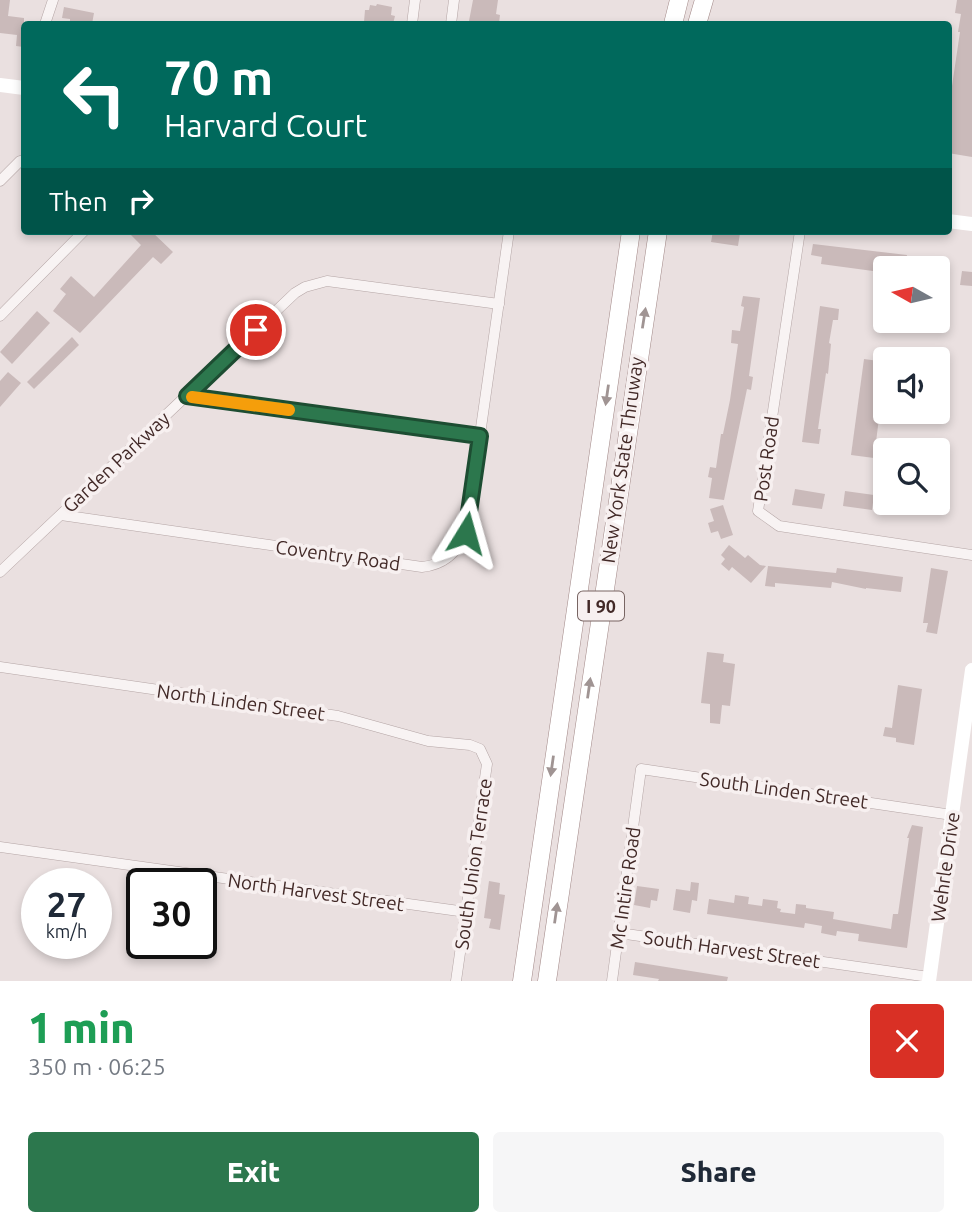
<!DOCTYPE html>
<html lang="en">
<head>
<meta charset="utf-8">
<style>
	body { margin:0; font-family:Ubuntu,sans-serif; background:#f6f6f7; color:#1f2937; height:100vh; display:flex; flex-direction:column; font-size:26px; white-space:nowrap }
	* { box-sizing:border-box; margin:0 }
	p { font-size:23px; color:#747a83 }
	.icon { flex:none; width:38px; height:38px; fill:none; stroke:currentColor; stroke-width:2; stroke-linecap:round; stroke-linejoin:round }
	.map { position:relative; height:981px; overflow:hidden }
	.sheet { display:flex; flex-direction:column; background:#fff; flex:1 }
	.sheet>* { flex:none }
	.top-card { position:absolute; left:21px; top:21px; width:931px; height:214px; border-radius:7px; box-shadow:0 4px 10px #0003; background:#00695c; color:#fff; overflow:hidden }
	.needle { width:46px; rotate:278deg }
	.controls { position:absolute; left:873px; top:256px; display:grid; gap:14px }
	.controls a { display:grid; place-items:center; width:77px; height:77px; border-radius:7px; background:#fff; box-shadow:0 4px 10px #0003; font-size:35px }
	.speed { position:absolute; left:21px; top:868px; display:flex; gap:14px; font-size:35px; font-weight:700; text-align:center }
	.speed>* { display:grid; place-content:center; width:91px; height:91px; border-radius:50%; background:#fff; box-shadow:0 4px 10px #0003; line-height:1 }
	.speed small { font-size:18px; font-weight:400 }
	.speed .limit { border:4px solid #111; border-radius:10px; background:#fff; color:#111 }
	.pin { position:absolute; display:grid; place-items:center; width:60px; height:60px; color:#fff; margin:-30px; border:4px solid #fff; border-radius:50%; box-shadow:0 2px 7px #0007 }
	.me { position:absolute; width:77px; margin:-38px; rotate:8deg; stroke-linejoin:round; filter:drop-shadow(0 0 5px #0008) }
	.turn { display:flex; align-items:center; gap:24px; height:147px; padding:0 28px; font-size:32px }
	.turn .icon { width:91px; height:91px; stroke-width:2.5 }
	.turn b { display:block; font-size:49px; line-height:60px }
	.then { display:flex; align-items:center; height:66px; padding:0 28px; background:#0003; gap:14px; font-size:26px }
	.round { display:grid; place-items:center; flex:none; width:74px; height:74px; border-radius:7px; background:#f6f6f7 }
	.overview { display:flex; align-items:center; justify-content:space-between; height:119px; padding:0 28px }
	h1 { font-size:42px; font-weight:800; line-height:52px; color:#1e9e55 }
	.button { display:flex; gap:14px; margin-top:auto; padding:14px 28px }
	.button a { flex:1; height:80px; border-radius:7px; background:#2c774d; color:#fff; font-size:28px; font-weight:800; line-height:80px; text-align:center }
	.button a+a { background:#f6f6f7; color:#1f2937 }
	.map>svg:first-child { display:block }
</style>
</head>
<body>
<div class="map">
<svg width="972" height="981" viewBox="0 0 972 981">
	<rect width="100%" height="100%" fill="#eae0e0"/>
	<g fill="#cababa">
		<polygon points="0,0 10,0 8,16 24,18 24,47 16,46 17,35 0,33"/>
		<polygon points="473,0 498,0 496,14 500,15 499,23 471,24 471,22 469,21"/>
		<polygon points="957,0 972,0 972,157 948,153 948,113 960,32 958,32 961,14 955,13"/>
		<polygon points="377,4 392,7 391,15 395,16 393,24 364,22 365,10 369,10 370,5 376,6"/>
		<polygon points="64,7 94,13 92,24 70,24 70,19 62,18"/>
		<polygon points="127,231 151,231 173,252 161,264 153,257 80,333 53,311 66,294 60,289 71,276 94,297 141,245"/>
		<polygon points="713,231 740,233 738,246 711,242"/>
		<polygon points="813,244 907,255 905,268 874,264 873,271 821,264 822,257 811,255"/>
		<polygon points="962,271 972,272 972,286 960,285"/>
		<polygon points="743,296 760,298 749,376 753,377 751,390 747,389 724,500 709,498 712,478 708,477 710,467 716,468 721,434 723,434 730,400 738,344 731,343 732,330 740,331 744,307 741,306"/>
		<polygon points="820,306 839,309 838,320 833,320 829,343 831,344 828,374 826,373 818,429 821,429 819,444 802,442"/>
		<polygon points="37,311 50,323 12,364 0,352"/>
		<polygon points="72,337 79,345 34,389 27,382"/>
		<polygon points="864,359 886,362 874,458 851,455"/>
		<polygon points="8,372 21,383 0,407 0,381"/>
		<polygon points="904,411 933,411 932,420 904,416"/>
		<polygon points="795,489 825,494 822,509 792,505"/>
		<polygon points="845,491 874,495 872,510 843,506"/>
		<polygon points="723,505 733,535 721,539 718,531 711,533 708,523 714,521 710,509"/>
		<polygon points="729,545 745,558 748,555 760,565 766,566 751,583 732,567 729,571 721,564 725,559 721,555"/>
		<polygon points="768,566 836,573 837,568 903,577 901,592 866,588 866,589 832,582 831,588 775,583 775,587 765,586"/>
		<polygon points="931,568 948,571 937,634 926,632 928,623 923,623"/>
		<polygon points="707,652 724,654 723,662 735,664 730,706 722,705 720,724 710,723 710,704 701,703"/>
		<polygon points="898,685 922,689 914,745 896,742 896,738 883,736 885,727 892,728"/>
		<polygon points="912,825 923,827 907,948 858,941 859,934 837,931 836,936 821,933 822,926 805,923 804,928 707,914 709,899 734,903 735,895 749,897 748,904 762,906 763,899 778,901 777,908 781,909 780,912 795,914 796,904 806,905 806,908 834,912 833,919 891,929 893,914 898,914 909,838 907,838"/>
		<polygon points="489,881 500,883 499,894 505,895 500,930 489,928 491,919 484,918"/>
		<polygon points="691,882 699,883 697,901 692,900 690,913 673,910 676,889 690,891"/>
		<polygon points="637,886 659,889 657,901 651,900 650,908 634,905"/>
		<polygon points="635,962 728,977 727,981 658,981 659,979 633,975"/>
	</g>
	<g fill="none" stroke-linecap="round" stroke-linejoin="round">
		<defs>
			<g id="street">
				<polyline points="45,24 53,0"/>
				<polyline points="412,24 415,0"/>
				<polyline points="451,24 454,0"/>
				<polyline points="0,181 20,161 24,160"/>
				<polyline points="800,231 758,511 779,526 972,555"/>
				<polyline points="0,316 84,231"/>
				<polyline points="187,395 480,436"/>
				<path d="M61,515L422,567C444,565 457,553 466,533L509,231"/>
				<polyline points="0,572 295,293 305,287 327,281 499,304"/>
				<polyline points="0,667 338,716 428,741 470,745 480,749 487,764 456,981"/>
				<polyline points="0,847 466,912"/>
				<polyline points="619,933 929,977"/>
				<polyline points="612,981 641,769 952,815"/>
			</g>
			<g id="highway">
				<polyline points="673,24 679,0"/>
				<polyline points="697,24 704,0"/>
				<polyline points="522,981 631,231"/>
				<polyline points="547,981 658,231"/>
			</g>
		</defs>
		<use href="#street" stroke="#b4a5a5" stroke-width="11"/>
		<use href="#highway" stroke="#a18786" stroke-width="19"/>
		<use href="#street" stroke="#f8f3f3" stroke-width="10"/>
		<g stroke="#fff" stroke-width="14">
			<polyline points="0,85 24,88"/>
			<polyline points="948,221 972,224"/>
			<polyline points="929,981 972,670"/>
		</g>
		<use href="#highway" stroke="#fff" stroke-width="18"/>
	</g>
	<defs><path id="oneway-solid" d="M-6-.8H1V-3.2L6.5 0L1 3.2V.8H-6Z" transform="scale(1.75)"/></defs>
	<g fill="#a09493">
		<use href="#oneway-solid" transform="translate(644 318) rotate(-81)"/>
		<use href="#oneway-solid" transform="translate(607 395) rotate(98)"/>
		<use href="#oneway-solid" transform="translate(589 688) rotate(-82)"/>
		<use href="#oneway-solid" transform="translate(552 766) rotate(98)"/>
		<use href="#oneway-solid" transform="translate(556 913) rotate(-82)"/>
	</g>
	<g fill="none" stroke-linecap="round" stroke-linejoin="round">
		<defs>
			<polyline id="route" points="256,330 187,396 480,436 466,533"/>
		</defs>
		<use href="#route" stroke="#1d4d32" stroke-width="18"/>
		<use href="#route" stroke="#2c774d" stroke-width="12"/>
		<polyline stroke="#f59e0b" stroke-width="12" points="192,397 289,410"/>
	</g>
	<g text-anchor="middle" dominant-baseline="central" stroke-width="7" stroke-linejoin="round" paint-order="stroke">
		<rect fill="#f7f0f0" stroke="#786563" stroke-width="2" x="578" y="591.5" width="46" height="29" rx="5"/>
		<g font-size="18" font-weight="bold" fill="#422927">
			<text x="601" y="606">I 90</text>
		</g>
		<g font-size="19" fill="#422927" stroke="#f7f0f0">
			<text transform="translate(766 459) rotate(-82)">Post Road</text>
			<text transform="translate(622 460) rotate(-82)">New York State Thruway</text>
			<text transform="translate(116 462) rotate(-43)">Garden Parkway</text>
			<text transform="translate(338 555) rotate(8)">Coventry Road</text>
			<text transform="translate(241 702) rotate(8)">North Linden Street</text>
			<text transform="translate(784 790) rotate(8)">South Linden Street</text>
			<text transform="translate(473 864) rotate(-82)">South Union Terrace</text>
			<text transform="translate(945 867) rotate(-82)">Wehrle Drive</text>
			<text transform="translate(625 888) rotate(-82)">Mc Intire Road</text>
			<text transform="translate(316 892) rotate(8)">North Harvest Street</text>
			<text transform="translate(732 949) rotate(8)">South Harvest Street</text>
		</g>
	</g>
</svg>
<div class="controls">
<a><svg class="needle" viewBox="-14 -14 28 28"><path d="M0-13l5 13h-10z" fill="#e53935"/><path d="M0 13l5-13h-10z" fill="#747a83"/></svg></a>
<a><svg class="icon" aria-label="sound" viewBox="0 0 24 24"><path d="M4 9h4l5-4v14l-5-4H4zM17 9q2 3 0 6"/></svg></a>
<a><svg class="icon" aria-label="search" viewBox="0 0 24 24"><circle cx="10" cy="10" r="6"/><path d="M15 15l6 6"/></svg></a>
</div>
<div class="speed"><div>27<small>km/h</small></div><div class="limit">30</div></div>
<div class="pin" style="left:256px;top:330px;background:#d93025"><svg class="icon" aria-label="arrive" viewBox="0 0 24 24"><path d="M6 21V4h12l-3 4 3 4H6"/></svg></div>
<svg class="me" style="left:466px;top:533px" viewBox="-20 -20 40 40"><path d="M0-17L14 15 0 8-14 15z" fill="#2c774d" stroke="#fff" stroke-width="4"/></svg>
<div class="top-card">
<div class="turn"><svg class="icon" aria-label="left" viewBox="0 0 24 24"><path d="M17 20v-9H6M10 6l-5 5 5 5"/></svg><div><b>70 m</b>Harvard Court</div></div>
<div class="then">Then<svg class="icon" aria-label="right" viewBox="0 0 24 24"><path d="M7 20v-9h11M14 6l5 5-5 5"/></svg></div>
</div>
</div>
<section class="sheet">
<div class="overview"><div><h1>1 min</h1><p>350 m · 06:25</p></div><a class="round" style="background:#d93025;color:#fff"><svg class="icon" aria-label="close" viewBox="0 0 24 24"><path d="M6 6l12 12M18 6L6 18"/></svg></a></div>
<div class="button"><a>Exit</a><a>Share</a></div>
</section>
</body>
</html>
